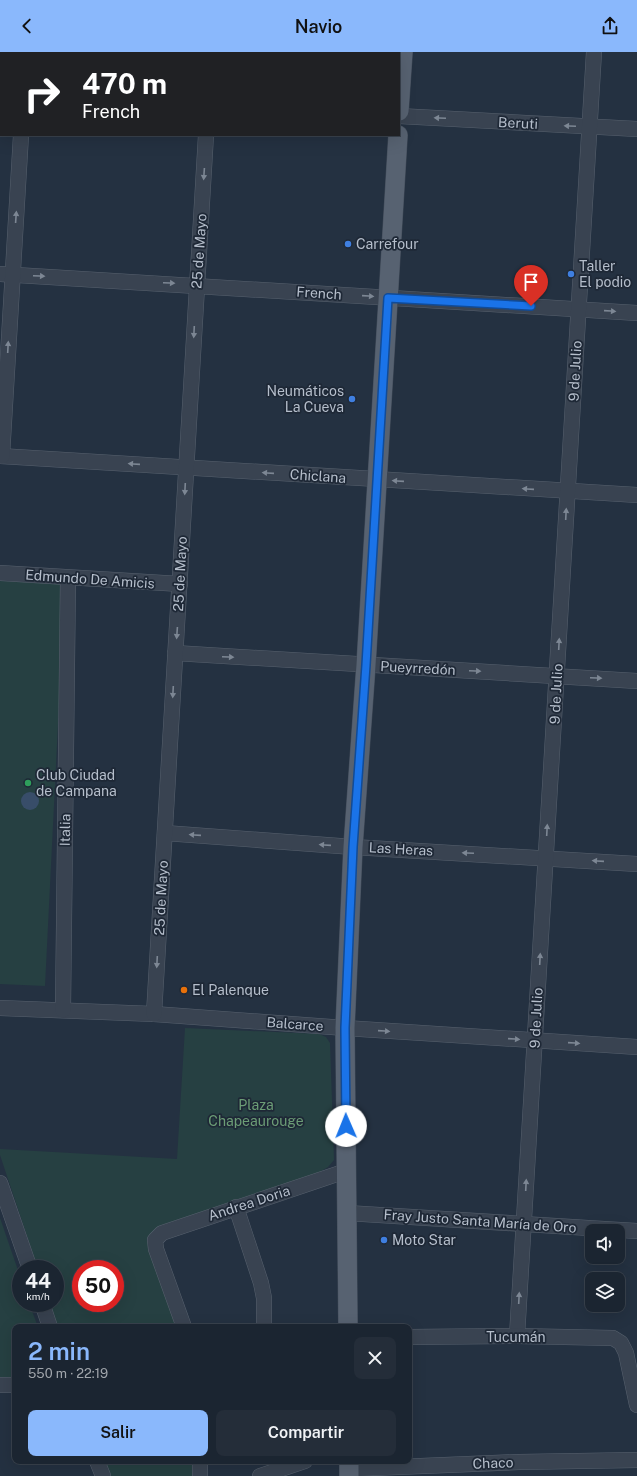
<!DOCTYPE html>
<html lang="es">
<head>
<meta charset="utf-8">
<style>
	body { margin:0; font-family:"Public Sans",sans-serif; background:#242d39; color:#f1f3f6; height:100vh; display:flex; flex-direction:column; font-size:15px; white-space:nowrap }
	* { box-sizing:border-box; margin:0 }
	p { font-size:13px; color:#a0a5ab }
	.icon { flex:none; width:22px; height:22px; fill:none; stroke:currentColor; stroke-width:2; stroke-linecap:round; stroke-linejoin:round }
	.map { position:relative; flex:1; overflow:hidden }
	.side { position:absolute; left:12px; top:1272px; width:400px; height:140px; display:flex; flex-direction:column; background:#1b2531; border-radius:8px; box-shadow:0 4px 16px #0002,0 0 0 1px #39424d }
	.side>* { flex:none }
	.banner { position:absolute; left:0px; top:0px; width:400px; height:84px; box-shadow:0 4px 16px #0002,0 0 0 1px #39424d; background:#202124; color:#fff; overflow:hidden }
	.fabs { position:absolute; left:585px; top:1172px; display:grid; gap:8px }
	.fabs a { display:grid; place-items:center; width:40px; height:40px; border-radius:8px; background:#1b2531; box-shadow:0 4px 16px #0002,0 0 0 1px #39424d; font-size:20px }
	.speed { position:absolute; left:12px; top:1208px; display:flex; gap:8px; font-size:20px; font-weight:700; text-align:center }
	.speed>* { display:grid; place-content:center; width:52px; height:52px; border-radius:50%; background:#1b2531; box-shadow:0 4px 16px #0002,0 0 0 1px #39424d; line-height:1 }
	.speed small { font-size:10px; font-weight:400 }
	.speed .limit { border:6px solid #d22; background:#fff; color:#111 }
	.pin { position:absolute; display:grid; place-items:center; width:34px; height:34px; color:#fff; margin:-41px -17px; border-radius:50% 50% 50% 0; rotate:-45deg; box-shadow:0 0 4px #0007 }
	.pin .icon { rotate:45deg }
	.me { position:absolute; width:44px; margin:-22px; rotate:359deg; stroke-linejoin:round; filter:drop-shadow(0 0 3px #0008) }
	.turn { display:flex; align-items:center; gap:14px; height:84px; padding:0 16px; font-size:18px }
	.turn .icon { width:52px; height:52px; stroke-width:2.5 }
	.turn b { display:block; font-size:28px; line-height:34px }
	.round { display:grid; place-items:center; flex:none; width:42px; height:42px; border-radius:8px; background:#242d39 }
	.overview { display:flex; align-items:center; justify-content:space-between; height:68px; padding:0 16px }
	h1 { font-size:24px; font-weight:600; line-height:30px; color:#8ab8fc }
	.button { display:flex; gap:8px; margin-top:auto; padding:8px 16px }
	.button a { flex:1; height:46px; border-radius:8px; background:#8ab8fc; color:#111; font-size:16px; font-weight:600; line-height:46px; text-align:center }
	.button a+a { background:#242d39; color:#f1f3f6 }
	header { display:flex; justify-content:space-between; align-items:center; height:52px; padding:0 16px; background:#8ab8fc; color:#111; font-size:18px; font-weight:600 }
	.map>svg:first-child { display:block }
</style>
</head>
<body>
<header><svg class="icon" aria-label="back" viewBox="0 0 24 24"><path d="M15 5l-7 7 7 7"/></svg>Navio<svg class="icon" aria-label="share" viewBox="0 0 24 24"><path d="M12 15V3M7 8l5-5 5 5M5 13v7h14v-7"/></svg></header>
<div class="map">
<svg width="637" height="1424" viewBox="0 0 637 1424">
	<rect width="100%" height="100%" fill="#243141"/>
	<g fill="#264042" fill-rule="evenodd">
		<polygon points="0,529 65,531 45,934 0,932"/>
		<path d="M185,976L319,982L326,985L330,991L334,1108L328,1115L318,1121L162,1173L154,1180L178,1275H57L49,1251H55V1217H38L0,1103V1097L177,1107ZM81,1217H115V1251H81Z"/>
		<polygon points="0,1166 21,1227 21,1251 29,1251 38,1275 15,1275 15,1325 0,1325"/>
		<polygon points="104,1409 194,1409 195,1424 109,1424"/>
	</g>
	<circle fill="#384d69" cx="30" cy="749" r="9"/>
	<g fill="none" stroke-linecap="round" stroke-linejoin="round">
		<defs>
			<g id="minor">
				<polyline points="26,1 26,0"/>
				<polyline points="211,1 212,0"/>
				<polyline points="0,38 1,38"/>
				<polyline points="399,64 637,77"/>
				<polyline points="0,222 637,261"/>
				<polyline points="0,404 637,443"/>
				<polyline points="2,404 21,83"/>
				<polyline points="0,521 180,532"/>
				<polyline points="175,601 637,629"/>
				<polyline points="165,781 353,795 637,812"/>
				<polyline points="0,956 154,962 345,976 637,995"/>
				<polyline points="63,958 68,526"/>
				<polyline points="154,962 206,83"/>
				<polyline points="0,1131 30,1217"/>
				<polyline points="236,1155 261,1231 264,1246 264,1275"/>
				<polyline points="347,1161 637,1179"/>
				<polyline points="42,1251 50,1275"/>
				<polyline points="184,1275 156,1197 155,1188 162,1181 346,1119"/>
				<polyline points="517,1284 594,0"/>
				<polyline points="409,1285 517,1284 613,1286 621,1291 626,1301 637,1353"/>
				<polyline points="0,1333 15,1333"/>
				<polyline points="97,1409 103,1424"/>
				<polyline points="200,1409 200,1424"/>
				<polyline points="349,1417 519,1410 637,1408"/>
				<polyline points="260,1424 305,1409"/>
			</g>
			<g id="major">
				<polyline points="399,59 403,0"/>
				<polyline points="348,1275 345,976 353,795 366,613 398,83"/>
				<polyline points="349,1409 349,1424"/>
			</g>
		</defs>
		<use href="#minor" stroke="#57616e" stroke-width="16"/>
		<use href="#major" stroke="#424c5a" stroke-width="20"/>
		<use href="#minor" stroke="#394351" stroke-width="15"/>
		<use href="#major" stroke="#576271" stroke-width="19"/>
	</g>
	<defs><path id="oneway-solid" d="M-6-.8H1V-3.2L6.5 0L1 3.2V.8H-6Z"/></defs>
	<g fill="#7d8794">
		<use href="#oneway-solid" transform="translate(440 66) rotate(-177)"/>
		<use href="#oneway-solid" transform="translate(570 74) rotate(-177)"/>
		<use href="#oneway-solid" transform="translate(204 122) rotate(94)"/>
		<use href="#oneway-solid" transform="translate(16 165) rotate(-86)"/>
		<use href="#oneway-solid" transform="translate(39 224) rotate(3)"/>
		<use href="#oneway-solid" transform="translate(169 231) rotate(3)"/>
		<use href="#oneway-solid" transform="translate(368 244) rotate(4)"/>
		<use href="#oneway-solid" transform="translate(610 259) rotate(4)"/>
		<use href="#oneway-solid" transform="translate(194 280) rotate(93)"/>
		<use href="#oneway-solid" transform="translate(8 295) rotate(-87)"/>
		<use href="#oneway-solid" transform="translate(134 412) rotate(-176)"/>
		<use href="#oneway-solid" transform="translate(268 421) rotate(-176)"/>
		<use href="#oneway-solid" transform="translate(398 429) rotate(-176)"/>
		<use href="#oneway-solid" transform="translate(185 437) rotate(93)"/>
		<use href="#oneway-solid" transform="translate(528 437) rotate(-176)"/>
		<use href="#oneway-solid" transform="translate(566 462) rotate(-87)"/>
		<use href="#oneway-solid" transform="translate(177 581) rotate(94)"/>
		<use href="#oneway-solid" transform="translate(559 592) rotate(-87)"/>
		<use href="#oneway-solid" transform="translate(228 605) rotate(3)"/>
		<use href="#oneway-solid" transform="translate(475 619) rotate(3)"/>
		<use href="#oneway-solid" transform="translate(596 626) rotate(3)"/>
		<use href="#oneway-solid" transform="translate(173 640) rotate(93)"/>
		<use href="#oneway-solid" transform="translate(547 778) rotate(-87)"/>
		<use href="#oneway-solid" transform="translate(195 783) rotate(-176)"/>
		<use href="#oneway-solid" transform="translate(325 793) rotate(-176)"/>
		<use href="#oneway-solid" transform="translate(468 801) rotate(-177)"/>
		<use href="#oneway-solid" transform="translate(598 809) rotate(-176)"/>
		<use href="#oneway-solid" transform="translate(540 907) rotate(-87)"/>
		<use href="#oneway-solid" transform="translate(157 910) rotate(93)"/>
		<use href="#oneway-solid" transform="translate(384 979) rotate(4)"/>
		<use href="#oneway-solid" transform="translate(514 987) rotate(4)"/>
		<use href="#oneway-solid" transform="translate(574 991) rotate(4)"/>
		<use href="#oneway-solid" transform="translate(526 1133) rotate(-87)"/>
		<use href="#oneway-solid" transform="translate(519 1246) rotate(-87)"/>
	</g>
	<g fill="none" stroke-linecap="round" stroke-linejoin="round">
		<defs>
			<polyline id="route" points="346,1074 345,976 353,795 366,613 388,246 531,254"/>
		</defs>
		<use href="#route" stroke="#114b97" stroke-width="10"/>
		<use href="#route" stroke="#1a73e8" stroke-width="7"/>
	</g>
	<g fill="#3f7fe0" stroke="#1e2836" stroke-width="1.5">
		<circle cx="348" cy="192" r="4"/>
		<circle cx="571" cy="222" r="4"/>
		<circle cx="352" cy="347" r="4"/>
		<circle cx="384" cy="1188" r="4"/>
	</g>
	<circle fill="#2e9e5b" stroke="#1e2836" stroke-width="1.5" cx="28" cy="731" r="4"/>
	<circle fill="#e8710a" stroke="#1e2836" stroke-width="1.5" cx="184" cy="938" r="4"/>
	<g text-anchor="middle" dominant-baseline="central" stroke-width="3.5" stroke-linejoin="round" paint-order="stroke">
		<g font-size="14" fill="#b5becb" stroke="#1e2836">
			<text transform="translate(518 71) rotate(3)">Beruti</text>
			<text transform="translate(199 199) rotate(-86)">25 de Mayo</text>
			<text transform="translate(319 241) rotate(4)">French</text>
			<text transform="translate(575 319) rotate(-87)">9 de Julio</text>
			<text transform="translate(318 424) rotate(4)">Chiclana</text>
			<text transform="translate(180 522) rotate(-87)">25 de Mayo</text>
			<text transform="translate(90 527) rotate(4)">Edmundo De Amicis</text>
			<text transform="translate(418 616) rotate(3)">Pueyrredón</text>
			<text transform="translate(556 642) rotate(-87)">9 de Julio</text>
			<text transform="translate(65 778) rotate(-89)">Italia</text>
			<text transform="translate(401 797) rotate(3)">Las Heras</text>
			<text transform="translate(161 846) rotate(-87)">25 de Mayo</text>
			<text transform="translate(536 966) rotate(-87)">9 de Julio</text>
			<text transform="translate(295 972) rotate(4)">Balcarce</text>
			<text transform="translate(249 1151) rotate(-18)">Andrea Doria</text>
			<text transform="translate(480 1169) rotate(4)">Fray Justo Santa María de Oro</text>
			<text x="516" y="1285">Tucumán</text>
			<text transform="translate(493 1411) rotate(-2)">Chaco</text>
		</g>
		<g font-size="14" fill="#b5becb" stroke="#1e2836" text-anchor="start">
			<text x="356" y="192">Carrefour</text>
			<text x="579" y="214">Taller<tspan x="579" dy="16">El podio</tspan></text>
			<text x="344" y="339" text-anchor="end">Neumáticos<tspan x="344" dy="16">La Cueva</tspan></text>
			<text x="36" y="723">Club Ciudad<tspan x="36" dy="16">de Campana</tspan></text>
			<text x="192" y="938">El Palenque</text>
			<text x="392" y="1188">Moto Star</text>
		</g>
		<g font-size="14" fill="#6c9d76" stroke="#1e2836">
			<text x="256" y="1053">Plaza<tspan x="256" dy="16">Chapeaurouge</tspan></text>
		</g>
	</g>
</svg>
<div class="fabs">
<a><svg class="icon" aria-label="sound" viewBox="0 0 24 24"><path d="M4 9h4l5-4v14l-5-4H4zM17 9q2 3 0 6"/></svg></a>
<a><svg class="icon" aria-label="layers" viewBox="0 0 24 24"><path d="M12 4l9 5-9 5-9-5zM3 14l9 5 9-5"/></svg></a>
</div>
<div class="speed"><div>44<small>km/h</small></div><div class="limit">50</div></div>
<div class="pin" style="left:531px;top:254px;background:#d93025"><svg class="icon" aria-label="arrive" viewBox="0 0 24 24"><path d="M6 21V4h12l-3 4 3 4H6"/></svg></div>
<svg class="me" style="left:346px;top:1074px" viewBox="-20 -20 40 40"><circle r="19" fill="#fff"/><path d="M0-13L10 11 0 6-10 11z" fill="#1a73e8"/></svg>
<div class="banner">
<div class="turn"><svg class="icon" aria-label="right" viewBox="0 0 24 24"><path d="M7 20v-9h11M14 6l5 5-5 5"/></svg><div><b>470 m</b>French</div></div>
</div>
<section class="side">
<div class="overview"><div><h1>2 min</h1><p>550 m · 22:19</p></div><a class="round"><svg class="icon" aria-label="close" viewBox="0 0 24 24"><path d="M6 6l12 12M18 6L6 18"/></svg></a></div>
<div class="button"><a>Salir</a><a>Compartir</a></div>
</section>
</div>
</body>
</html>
